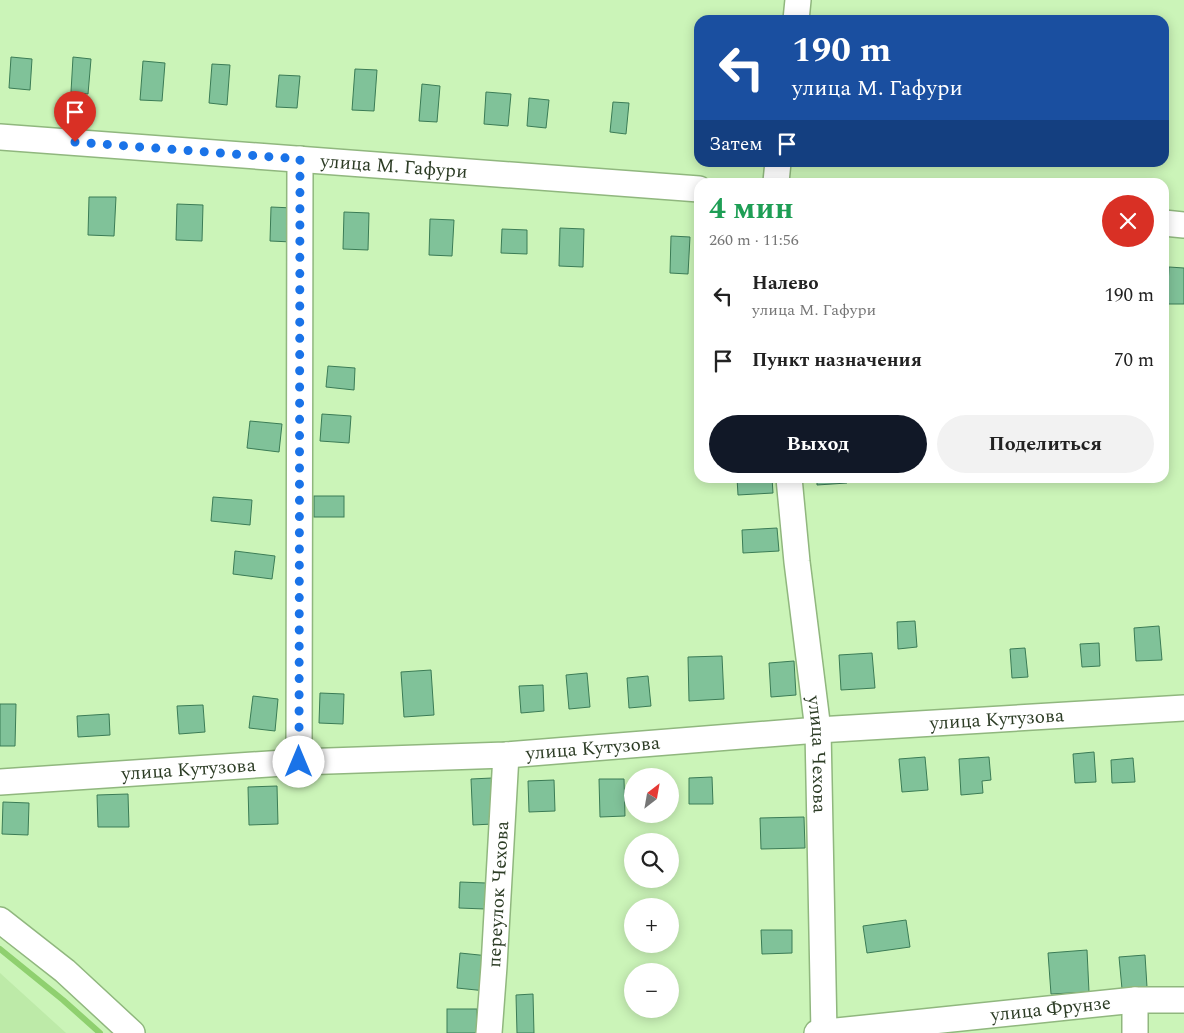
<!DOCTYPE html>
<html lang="ru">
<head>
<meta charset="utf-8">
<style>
	body { margin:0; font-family:Spectral,serif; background:#f2f2f2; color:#222; height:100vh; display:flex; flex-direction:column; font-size:19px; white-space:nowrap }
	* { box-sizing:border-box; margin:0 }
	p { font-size:16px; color:#767676 }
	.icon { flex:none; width:28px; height:28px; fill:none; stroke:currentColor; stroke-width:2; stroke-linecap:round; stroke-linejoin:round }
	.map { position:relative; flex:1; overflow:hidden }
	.drawer { position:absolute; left:694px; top:178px; width:475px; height:305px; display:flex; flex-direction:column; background:#fff; border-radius:15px; box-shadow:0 2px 12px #0003 }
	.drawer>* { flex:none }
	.banner { position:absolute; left:694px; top:15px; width:475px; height:152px; border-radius:15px; box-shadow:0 2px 12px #0003; background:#1a4fa0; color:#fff; overflow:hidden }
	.needle { width:32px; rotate:31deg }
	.tools { position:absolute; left:624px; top:768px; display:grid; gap:10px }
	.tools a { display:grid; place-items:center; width:55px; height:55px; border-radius:50%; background:#fff; box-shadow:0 2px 12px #0003; font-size:25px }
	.pin { position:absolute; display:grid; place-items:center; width:42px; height:42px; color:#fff; margin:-51px -21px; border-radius:50% 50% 50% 0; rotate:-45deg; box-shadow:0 0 5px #0007 }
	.pin .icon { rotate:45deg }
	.me { position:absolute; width:55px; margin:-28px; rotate:0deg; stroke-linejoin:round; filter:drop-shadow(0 0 4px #0008) }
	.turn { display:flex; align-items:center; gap:18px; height:105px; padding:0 15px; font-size:22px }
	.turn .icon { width:65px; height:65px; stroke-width:2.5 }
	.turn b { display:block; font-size:35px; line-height:42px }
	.then { display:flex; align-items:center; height:48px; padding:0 15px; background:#0003; gap:10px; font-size:19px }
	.round { display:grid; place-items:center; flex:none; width:52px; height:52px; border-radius:26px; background:#f2f2f2 }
	.overview { display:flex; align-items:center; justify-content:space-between; height:85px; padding:0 15px }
	h1 { font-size:30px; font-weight:700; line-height:38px; color:#1e9e55 }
	.action { display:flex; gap:10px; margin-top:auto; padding:10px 15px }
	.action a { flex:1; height:58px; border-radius:30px; background:#111827; color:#fff; font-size:20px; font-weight:700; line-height:58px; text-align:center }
	.action a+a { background:#f2f2f2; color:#222 }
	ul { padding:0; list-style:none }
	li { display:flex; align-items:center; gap:15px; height:65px; padding:0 15px }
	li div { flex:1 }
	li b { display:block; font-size:19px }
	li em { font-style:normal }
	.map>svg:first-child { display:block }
</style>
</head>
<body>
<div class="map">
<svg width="1184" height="1033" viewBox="0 0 1184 1033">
	<rect width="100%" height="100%" fill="#cbf4b8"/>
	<polygon fill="#bdeaa8" points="0,973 66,1033 0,1033"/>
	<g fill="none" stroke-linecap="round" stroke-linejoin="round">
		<polyline stroke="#8fd06f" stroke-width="6" points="0,949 63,1000 100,1033"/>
	</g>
	<g fill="#80c299" stroke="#3b7c56">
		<polygon points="11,57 32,59 30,90 9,88"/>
		<polygon points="73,57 91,59 88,94 71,92"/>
		<polygon points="143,61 165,63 162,101 140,100"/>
		<polygon points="212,64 230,65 227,105 209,103"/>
		<polygon points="355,69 377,70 374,111 352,110"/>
		<polygon points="279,75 300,76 297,108 276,107"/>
		<polygon points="422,84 440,86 437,122 419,121"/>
		<polygon points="486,92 511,94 508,126 484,124"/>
		<polygon points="529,98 549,100 546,128 527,126"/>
		<polygon points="613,102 629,103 626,134 610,132"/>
		<polygon points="980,162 1013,162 1013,166"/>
		<polygon points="89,197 116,197 114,236 88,235"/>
		<polygon points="177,204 203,205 202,241 176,240"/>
		<polygon points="271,207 293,208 292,242 270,241"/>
		<polygon points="344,212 369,213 368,250 343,249"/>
		<polygon points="430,219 454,220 452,256 429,255"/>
		<polygon points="560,228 584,229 583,267 559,266"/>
		<polygon points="502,229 527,230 527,254 501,253"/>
		<polygon points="671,236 690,237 688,274 670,273"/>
		<polygon points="1169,267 1184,268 1184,304 1167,304"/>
		<polygon points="328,366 355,368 354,390 326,387"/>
		<polygon points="322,414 351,416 349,443 320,441"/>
		<polygon points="250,421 282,424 279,452 247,448"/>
		<polygon points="737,478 772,478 773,493 738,495"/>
		<polygon points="817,478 847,478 847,483 817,485"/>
		<rect x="314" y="496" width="30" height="21"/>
		<polygon points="213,497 252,500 250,525 211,521"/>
		<polygon points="777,528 779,551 743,553 742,530"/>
		<polygon points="235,551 275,556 272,579 233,574"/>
		<polygon points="915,621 917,647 898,649 897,622"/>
		<polygon points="1159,626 1162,660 1136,661 1134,628"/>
		<polygon points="1099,643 1100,666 1082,667 1080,644"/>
		<polygon points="1025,648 1028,677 1012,678 1010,649"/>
		<polygon points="872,653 875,688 841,690 839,655"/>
		<polygon points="722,656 724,699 689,701 688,657"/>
		<polygon points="794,661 796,695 771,697 769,663"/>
		<polygon points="431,670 434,715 404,717 401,672"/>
		<polygon points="587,673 590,707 569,709 566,675"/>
		<polygon points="648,676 651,706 629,708 627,678"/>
		<polygon points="543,685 544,711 521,713 519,686"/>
		<polygon points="320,693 344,694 343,724 319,723"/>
		<polygon points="253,696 278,699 275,731 249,728"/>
		<polygon points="0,704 16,704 15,746 0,746"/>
		<polygon points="203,705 205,732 179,734 177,706"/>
		<polygon points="109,714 110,735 78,737 77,716"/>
		<polygon points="1094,752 1096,782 1075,783 1073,754"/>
		<polygon points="925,757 928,790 902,792 899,759"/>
		<polygon points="989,757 991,780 982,781 983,793 961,795 959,759"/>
		<polygon points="1133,758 1135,782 1112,783 1111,760"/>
		<polygon points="712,777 713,804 689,804 689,778"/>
		<polygon points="492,778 493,824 473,825 471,779"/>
		<polygon points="599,779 624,779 625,816 600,817"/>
		<polygon points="554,780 555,811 529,812 528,781"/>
		<polygon points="277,786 278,824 249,825 248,787"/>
		<polygon points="128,794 129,827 98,827 97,795"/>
		<polygon points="3,802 29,803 28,835 2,834"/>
		<polygon points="804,817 805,848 761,849 760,818"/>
		<polygon points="460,882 486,883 485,909 459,908"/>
		<polygon points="906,920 910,947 867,953 863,926"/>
		<polygon points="761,930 792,930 792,953 762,954"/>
		<polygon points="1087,950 1089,992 1051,994 1048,953"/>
		<polygon points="460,953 489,956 486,991 457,988"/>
		<polygon points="1145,955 1147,987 1122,989 1119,957"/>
		<polygon points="533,994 534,1033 517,1033 516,995"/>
		<rect x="447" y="1009" width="30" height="24"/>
	</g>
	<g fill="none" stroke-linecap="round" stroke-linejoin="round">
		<defs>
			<g id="street">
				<polyline points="796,20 798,0"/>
				<path id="s1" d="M0,137L699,189"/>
				<polyline points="776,182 778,162"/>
				<polyline points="1164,223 1184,225"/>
				<path id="s2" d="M789,478L797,562L818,730L824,1033"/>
				<polyline points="299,762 300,159"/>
				<path id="s3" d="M0,782L299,762L506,755L818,730L1184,708"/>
				<polyline points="0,920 65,971 132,1033"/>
				<polyline points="1135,1000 1135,1033"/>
				<path id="s4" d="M489,1033L494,966L506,755"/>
				<path id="s5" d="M817,1033L1135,1000H1184"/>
			</g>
		</defs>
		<use href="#street" stroke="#90b77e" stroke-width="28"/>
		<use href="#street" stroke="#fff" stroke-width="25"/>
	</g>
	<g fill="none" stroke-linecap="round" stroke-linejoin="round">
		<polyline stroke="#1a73e8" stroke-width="9" stroke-dasharray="0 16.2" points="75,142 300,159 299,762"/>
	</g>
	<g text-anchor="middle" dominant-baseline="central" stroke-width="5" stroke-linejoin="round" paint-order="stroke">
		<g font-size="19" fill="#2c3c25" stroke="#cbf4b8">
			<text stroke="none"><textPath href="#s1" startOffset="395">улица М. Гафури</textPath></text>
			<text stroke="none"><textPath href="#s3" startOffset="999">улица Кутузова</textPath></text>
			<text stroke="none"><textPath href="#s3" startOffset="594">улица Кутузова</textPath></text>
			<text stroke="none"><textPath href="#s2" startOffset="278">улица Чехова</textPath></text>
			<text stroke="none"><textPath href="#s3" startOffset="189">улица Кутузова</textPath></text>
			<text stroke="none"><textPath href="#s4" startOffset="139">переулок Чехова</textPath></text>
			<text stroke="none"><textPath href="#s5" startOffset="235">улица Фрунзе</textPath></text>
		</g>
	</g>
</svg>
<div class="tools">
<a><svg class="needle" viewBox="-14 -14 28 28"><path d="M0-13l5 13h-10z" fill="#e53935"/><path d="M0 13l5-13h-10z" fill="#767676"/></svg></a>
<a><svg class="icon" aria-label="search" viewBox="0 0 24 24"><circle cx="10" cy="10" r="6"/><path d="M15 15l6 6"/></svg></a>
<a>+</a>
<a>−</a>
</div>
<div class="pin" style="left:75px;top:142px;background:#d93025"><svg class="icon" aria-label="arrive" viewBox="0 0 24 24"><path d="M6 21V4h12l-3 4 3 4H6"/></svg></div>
<svg class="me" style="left:299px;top:762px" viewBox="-20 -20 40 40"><circle r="19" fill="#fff"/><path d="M0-13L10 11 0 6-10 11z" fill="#1a73e8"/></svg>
<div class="banner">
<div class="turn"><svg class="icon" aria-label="left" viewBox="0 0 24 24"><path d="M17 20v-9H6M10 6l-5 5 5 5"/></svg><div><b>190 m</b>улица М. Гафури</div></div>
<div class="then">Затем<svg class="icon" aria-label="arrive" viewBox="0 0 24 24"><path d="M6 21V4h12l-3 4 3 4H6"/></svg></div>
</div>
<section class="drawer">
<div class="overview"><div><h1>4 мин</h1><p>260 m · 11:56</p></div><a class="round" style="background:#d93025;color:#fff"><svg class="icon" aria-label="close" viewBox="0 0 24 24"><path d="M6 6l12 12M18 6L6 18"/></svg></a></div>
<ul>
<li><svg class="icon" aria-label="left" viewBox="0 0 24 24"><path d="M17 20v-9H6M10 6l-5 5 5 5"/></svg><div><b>Налево</b><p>улица М. Гафури</p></div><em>190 m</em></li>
<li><svg class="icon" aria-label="arrive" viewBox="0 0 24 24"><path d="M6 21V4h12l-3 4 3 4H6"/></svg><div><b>Пункт назначения</b></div><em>70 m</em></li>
</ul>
<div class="action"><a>Выход</a><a>Поделиться</a></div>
</section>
</div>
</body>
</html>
